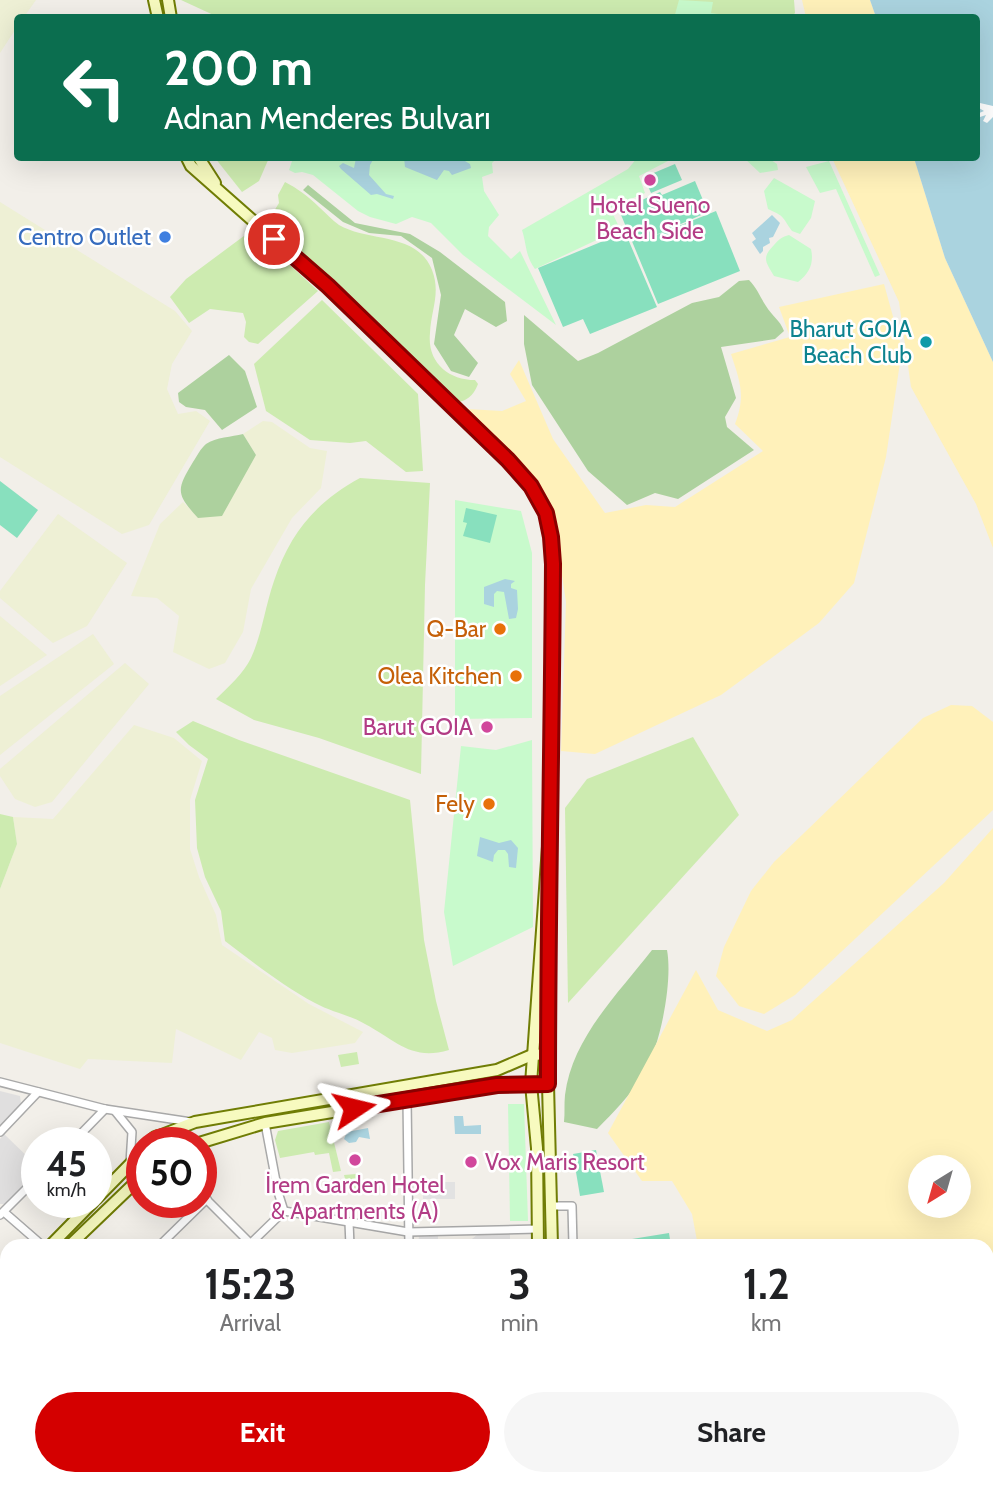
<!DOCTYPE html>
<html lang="en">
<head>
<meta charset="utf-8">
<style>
	body { margin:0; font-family:Cabin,sans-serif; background:#f6f6f6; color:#202124; height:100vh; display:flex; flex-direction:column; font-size:26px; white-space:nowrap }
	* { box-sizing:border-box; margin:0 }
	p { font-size:23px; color:#757577 }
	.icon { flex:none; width:38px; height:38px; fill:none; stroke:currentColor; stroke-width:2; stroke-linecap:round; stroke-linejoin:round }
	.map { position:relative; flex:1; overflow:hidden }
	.details { position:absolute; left:0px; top:1239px; width:994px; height:247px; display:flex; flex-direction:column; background:#fff; border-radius:21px 21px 0 0; box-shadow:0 7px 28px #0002 }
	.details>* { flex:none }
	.guide { position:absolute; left:14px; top:14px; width:966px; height:147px; border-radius:7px; box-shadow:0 7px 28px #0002; background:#0b6e4f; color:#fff; overflow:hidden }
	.needle { width:46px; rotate:217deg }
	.fabs { position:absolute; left:908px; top:1155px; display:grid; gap:14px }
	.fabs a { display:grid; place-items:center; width:63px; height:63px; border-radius:50%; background:#fff; box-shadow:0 7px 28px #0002; font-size:35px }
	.speed { position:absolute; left:21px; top:1127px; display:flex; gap:14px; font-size:35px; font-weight:700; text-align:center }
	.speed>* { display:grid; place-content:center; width:91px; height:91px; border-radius:50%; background:#fff; box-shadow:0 7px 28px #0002; line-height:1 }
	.speed small { font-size:18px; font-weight:400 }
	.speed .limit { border:10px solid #d22; background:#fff; color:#111 }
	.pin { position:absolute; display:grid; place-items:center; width:60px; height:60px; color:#fff; margin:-30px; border:4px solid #fff; border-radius:50%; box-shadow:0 2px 7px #0007 }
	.me { position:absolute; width:77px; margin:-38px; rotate:80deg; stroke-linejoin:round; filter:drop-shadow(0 0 5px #0008) }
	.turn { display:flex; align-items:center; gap:24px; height:147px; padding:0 35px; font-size:32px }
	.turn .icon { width:91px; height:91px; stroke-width:2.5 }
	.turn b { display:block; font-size:49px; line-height:60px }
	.eta { display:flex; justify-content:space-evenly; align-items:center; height:119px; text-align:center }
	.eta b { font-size:42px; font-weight:800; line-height:49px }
	.cta { display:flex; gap:14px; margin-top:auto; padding:14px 35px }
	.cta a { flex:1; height:80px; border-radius:42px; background:#d40000; color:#fff; font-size:28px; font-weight:800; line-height:80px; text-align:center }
	.cta a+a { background:#f6f6f6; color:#202124 }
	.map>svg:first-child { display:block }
</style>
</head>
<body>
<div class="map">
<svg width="993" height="1485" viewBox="0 0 993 1485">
	<rect width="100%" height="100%" fill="#f2efe9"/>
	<g fill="#e0dfdf">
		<polygon points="0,1091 20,1096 21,1104 0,1126"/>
		<polygon points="4,1134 37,1166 37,1172 6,1204 0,1204 0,1139"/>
		<polygon points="510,1234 510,1246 418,1246 419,1236 438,1235 438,1240 472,1239 477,1235"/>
		<polygon points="1,1395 7,1400 7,1455 0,1451"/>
		<polygon points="133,1479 170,1479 169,1485 134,1485"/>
	</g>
	<g fill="#eef0d5">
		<polygon points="0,0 36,0 24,17 18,18 17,27 0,53"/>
		<polygon points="0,202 175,311 192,331 172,364 167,389 178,414 196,411 210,421 149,525 122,534 0,457"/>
		<polygon points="263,421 272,422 310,448 327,451 321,488 292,518 251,589 243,632 225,663 209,669 173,652 179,616 157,598 131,596 160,524 183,502 199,518 256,455 243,434"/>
		<polygon points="58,514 127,563 87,626 53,643 0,598 0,591"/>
		<polygon points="0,616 47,655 0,686"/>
		<polygon points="93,634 114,664 0,755 0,696"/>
		<polygon points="125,663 149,684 52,802 35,807 15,799 0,776 0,769"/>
		<polygon points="134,725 174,738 202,761 190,800 190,849 199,877 216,915 222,945 309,1004 363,1032 355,1043 292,1053 275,1050 272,1038 259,1032 241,1060 176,1029 172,1063 88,1059 80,1069 0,1043 0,889 17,844 13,817 53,819"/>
	</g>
	<g fill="#cdebb0">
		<polygon points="181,0 794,0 795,13 791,18 220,18"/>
		<polygon points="215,158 269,158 259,181 242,192"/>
		<path d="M285,182C297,188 309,197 319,207C326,213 332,220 339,225C368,242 417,232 432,270C441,293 431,310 430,333C427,362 448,380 475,380L478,384C473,397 465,403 452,402L294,251L268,221L279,203L278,195Z"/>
		<polygon points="252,230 318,291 258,344 249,342 244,337 246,322 243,313 210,309 189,323 170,297 186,279"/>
		<polygon points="322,300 418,394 423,471 406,472 366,441 350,443 310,440 266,411 254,364"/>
		<path d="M360,478L430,483L425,585L421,774L319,738L254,720L216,699C228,687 244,673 251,658C262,634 265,607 274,581C290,533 316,502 360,478Z"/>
		<path d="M193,721L239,740L410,800L424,940L436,1001L449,1050C411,1061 397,1041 365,1024C350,1015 331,1012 315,1003C283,986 254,963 225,941L221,911L205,877L197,848L195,800L208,759L189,745L176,732Z"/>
		<polygon points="693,737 739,815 568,1003 565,808 587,779"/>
		<polygon points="0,814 13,817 17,844 0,889"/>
		<polygon points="357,1052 359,1064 341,1067 338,1055"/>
		<polygon points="329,1122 341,1171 333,1172 329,1153 315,1155 314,1152 280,1158 275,1140 278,1131"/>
		<polygon points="356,1174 359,1184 357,1191 350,1190 347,1186 344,1175"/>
		<polygon points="696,1479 724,1479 730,1485 689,1485"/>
		<polygon points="763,1479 915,1479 908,1485 765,1485 768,1481"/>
	</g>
	<g fill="#add19e">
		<polygon points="308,185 355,223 410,234 440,252 505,302 507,321 496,327 465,309 454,335 478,363 469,377 451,371 434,344 441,295 432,258 401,236 369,233 343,222 303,190"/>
		<path d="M749,280C757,288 760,297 766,306C772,316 780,320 784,331L775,339L721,347L736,398L725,417L727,427L754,450L678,499L655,493L627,505L588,471L532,385L524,344V315L578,361L598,353L692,303L719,297L739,281Z"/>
		<polygon points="229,355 245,371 257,407 222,430 205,410 186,407 179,402 178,393"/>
		<path d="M243,434L256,455L222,516L198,518C176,494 176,490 193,462C197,456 201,448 206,444C216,437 232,437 243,434Z"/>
		<path d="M652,950H667C673,982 660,1048 643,1075C630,1095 614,1112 597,1129L564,1122C565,1113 564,1104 565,1095C572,1038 618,994 652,950Z"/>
	</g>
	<g fill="#fff1ba" fill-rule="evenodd">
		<polygon points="802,0 870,0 876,17 806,17"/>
		<polygon points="832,158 914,158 945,258 993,362 993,548 976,504 911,387 899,302"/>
		<path d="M884,284L902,349L886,457L854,583L819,623L721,695L595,754L561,751L566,602L552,508L530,472L467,409L502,411L526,401L510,374L519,360L553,439L605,513L646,505L675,507L763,451L735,424C746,395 740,382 731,354L790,337L779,307Z"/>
		<polygon points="951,705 972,706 993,722 993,810 795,995 764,1014 739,1006 716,976 724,947 751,891 774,862 923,718"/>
		<path d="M993,828V1485H921L926,1479H987V1246H698L692,1214L672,1181H642L608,1133L696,970L718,1010L767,1031L792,1020L944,883ZM959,1167V1206H920V1167Z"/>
	</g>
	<g fill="#c8facc">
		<polygon points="679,0 713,2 711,13 718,14 717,17 674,18"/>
		<polygon points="293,158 497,158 492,163 493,173 482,177 484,191 499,215 489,227 488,236 511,259 520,251 556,325 463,255 431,223 412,217 396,224 370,217 358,211 313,175 302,172 295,173 289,170"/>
		<path d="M637,158H668L670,160L639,176L645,193L610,208L620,229L535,269C525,255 527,246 522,230L628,169Z"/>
		<polygon points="744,158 768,158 777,164 778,170 760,173"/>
		<polygon points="829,161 880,275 875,277 836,189 820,193 806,167"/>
		<path d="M774,178L815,201L811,218L800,234L792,231C781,216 786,217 768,209L764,191Z"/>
		<path d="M789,235L811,249C814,263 810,273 798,282L774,276C766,262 761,258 774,245C779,239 782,237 789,235Z"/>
		<polygon points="455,500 521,511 532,553 532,718 455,719"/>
		<polygon points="532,740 533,927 453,966 444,912 461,746 496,750"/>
		<polygon points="508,1104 524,1104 528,1221 510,1221"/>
	</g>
	<g fill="#88e0be">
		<polygon points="675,164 682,180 651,193 644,177"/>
		<polygon points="695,181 708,212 649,238 716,211 740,271 658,304 619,210 660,192 662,195"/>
		<polygon points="625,232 657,307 590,334 583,319 563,327 538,268"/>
		<polygon points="0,481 38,510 17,538 0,525"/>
		<polygon points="466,508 497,515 490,543 463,536 467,523 463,522"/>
		<polygon points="596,1150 604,1192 580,1196 573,1154"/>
		<polygon points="669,1233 671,1246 595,1246 595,1245"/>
	</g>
	<rect fill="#e2e2e2" x="423" y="1182" width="32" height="17"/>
	<g fill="#aad3df">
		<polygon points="870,0 993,0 993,362 945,258 914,158 976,158 976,18 876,17"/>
		<polygon points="356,158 374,158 370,165 369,175 386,194 394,196 393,199 377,194 371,195 341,169 339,166 343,163 354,168"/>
		<polygon points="404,158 460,158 470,164 471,168 452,175 449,171 444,170 437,180 405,167"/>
		<polygon points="772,215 780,223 773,237 769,238 770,243 763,247 763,251 760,254 752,242 756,239 752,233"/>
		<polygon points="505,579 515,581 511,584 511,588 517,590 518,609 516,618 509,619 504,592 497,591 494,594 494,607 484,604 484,587"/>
		<polygon points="480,837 499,843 511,840 518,848 516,868 509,867 508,854 505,850 498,850 494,855 493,862 477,856"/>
		<polygon points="454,1116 463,1116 464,1126 481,1125 481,1134 455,1134"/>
		<polygon points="368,1128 370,1139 359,1137 356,1142 349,1143 344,1139 347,1132"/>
	</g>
	<polygon fill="#fff" points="980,103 993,106 993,117 987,123 983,121 986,115 977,118 977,114 984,111 979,108"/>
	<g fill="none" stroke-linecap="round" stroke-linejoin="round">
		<defs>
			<g id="street">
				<polyline points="0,1082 105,1109 191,1122"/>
				<polyline points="407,1099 409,1246"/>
				<polyline points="115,1111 132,1132 130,1163"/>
				<polyline points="265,1123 278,1192 284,1211"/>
				<polyline points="0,1132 38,1092"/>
				<polyline points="72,1143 105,1109"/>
				<polyline points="201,1194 251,1244"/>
				<polyline points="551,1206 572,1206 573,1246"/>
				<polyline points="284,1211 408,1232 538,1229"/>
				<polyline points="4,1212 43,1246"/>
				<polyline points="0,1215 37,1178"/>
				<polyline points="349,1222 350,1246"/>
				<polyline points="249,1245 284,1211"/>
				<polyline points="159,1246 207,1199"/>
				<polyline points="0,1275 7,1280"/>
				<polyline points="0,1389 7,1394"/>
				<polyline points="0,1459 7,1464"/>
				<polyline points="50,1479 78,1485"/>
				<polyline points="347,1479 374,1485"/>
				<polyline points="418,1479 418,1485"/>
				<polyline points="608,1479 610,1485"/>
				<polyline points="118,1485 121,1479"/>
				<polyline points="276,1485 278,1479"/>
				<polyline points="285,1485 286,1479"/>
			</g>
			<g id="secondary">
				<polyline points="154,0 158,18"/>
				<polyline points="168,0 171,18"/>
				<path d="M187,158L191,166L328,287L508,460C542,499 550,512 553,564L551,805L531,1084L537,1148L538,1246"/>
				<polyline points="199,158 215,183"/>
				<polyline points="549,908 548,1084 552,1246"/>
				<polyline points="162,1135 195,1122 497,1070 532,1055 548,1054"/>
				<path d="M149,1143C156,1133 166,1133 173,1143"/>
				<polyline points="199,1143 265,1123 497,1085 538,1084"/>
				<polyline points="96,1199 142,1152"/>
				<polyline points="50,1246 93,1202"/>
				<polyline points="69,1246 142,1176"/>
				<polyline points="0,1306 7,1296"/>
				<polyline points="0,1329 7,1319"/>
				<polyline points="545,1479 545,1485"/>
				<polyline points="557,1479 557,1485"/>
			</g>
		</defs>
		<use href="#street" stroke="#a9a9a9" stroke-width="10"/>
		<use href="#secondary" stroke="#707d05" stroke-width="14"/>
		<use href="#street" stroke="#fff" stroke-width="7"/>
		<use href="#secondary" stroke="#f7fabf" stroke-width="10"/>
	</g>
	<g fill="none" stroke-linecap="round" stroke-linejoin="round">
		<defs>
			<path id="route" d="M274,239L328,286L508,460L531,486L546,513L551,537L553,564C552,737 548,911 548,1084L497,1085L354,1108"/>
		</defs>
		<use href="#route" stroke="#8a0000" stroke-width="18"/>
		<use href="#route" stroke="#d40000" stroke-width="12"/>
	</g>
	<g fill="#d1479c" stroke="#fff" stroke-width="2.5">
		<circle cx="650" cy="180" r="7"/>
		<circle cx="487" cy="727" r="7"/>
		<circle cx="355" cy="1160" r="7"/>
		<circle cx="471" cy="1162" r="7"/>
	</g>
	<circle fill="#3f7fe0" stroke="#fff" stroke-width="2.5" cx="165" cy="237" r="7"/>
	<circle fill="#0f9aa8" stroke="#fff" stroke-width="2.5" cx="926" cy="342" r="7"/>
	<g fill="#e8710a" stroke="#fff" stroke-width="2.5">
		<circle cx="500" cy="629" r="7"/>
		<circle cx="516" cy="676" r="7"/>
		<circle cx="489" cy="804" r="7"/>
	</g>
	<g text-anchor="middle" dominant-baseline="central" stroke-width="5" stroke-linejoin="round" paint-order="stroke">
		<g font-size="23" fill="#b23c85" stroke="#fff">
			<text x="650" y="205">Hotel Sueno<tspan x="650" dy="26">Beach Side</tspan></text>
			<text x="473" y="727" text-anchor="end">Barut GOIA</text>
			<text x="485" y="1162" text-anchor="start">Vox Maris Resort</text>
			<text x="355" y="1185">İrem Garden Hotel<tspan x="355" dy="26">&amp; Apartments (A)</tspan></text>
		</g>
		<g font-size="23" fill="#366cbe" stroke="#fff" text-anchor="end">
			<text x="151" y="237">Centro Outlet</text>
		</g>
		<g font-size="23" fill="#0d838f" stroke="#fff" text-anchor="end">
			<text x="912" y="329">Bharut GOIA<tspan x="912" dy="26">Beach Club</tspan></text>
		</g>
		<g font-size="23" fill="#c56008" stroke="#fff" text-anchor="end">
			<text x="486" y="629">Q-Bar</text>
			<text x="502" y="676">Olea Kitchen</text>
			<text x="475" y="804">Fely</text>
		</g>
	</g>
</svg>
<div class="fabs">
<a><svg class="needle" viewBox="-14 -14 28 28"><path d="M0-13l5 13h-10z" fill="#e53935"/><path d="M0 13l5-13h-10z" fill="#757577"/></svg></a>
</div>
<div class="speed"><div>45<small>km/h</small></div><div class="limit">50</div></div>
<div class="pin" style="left:274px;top:239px;background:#d93025"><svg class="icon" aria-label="arrive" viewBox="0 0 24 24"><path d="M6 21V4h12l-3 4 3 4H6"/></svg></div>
<svg class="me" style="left:354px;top:1108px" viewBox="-20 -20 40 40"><path d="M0-17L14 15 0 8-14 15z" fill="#d40000" stroke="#fff" stroke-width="4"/></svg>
<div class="guide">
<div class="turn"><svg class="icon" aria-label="left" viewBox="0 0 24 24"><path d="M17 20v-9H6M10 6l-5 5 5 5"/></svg><div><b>200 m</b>Adnan Menderes Bulvarı</div></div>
</div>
<section class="details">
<div class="eta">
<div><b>15:23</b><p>Arrival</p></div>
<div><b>3</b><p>min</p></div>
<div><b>1.2</b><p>km</p></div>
</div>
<div class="cta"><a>Exit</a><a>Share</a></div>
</section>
</div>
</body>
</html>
